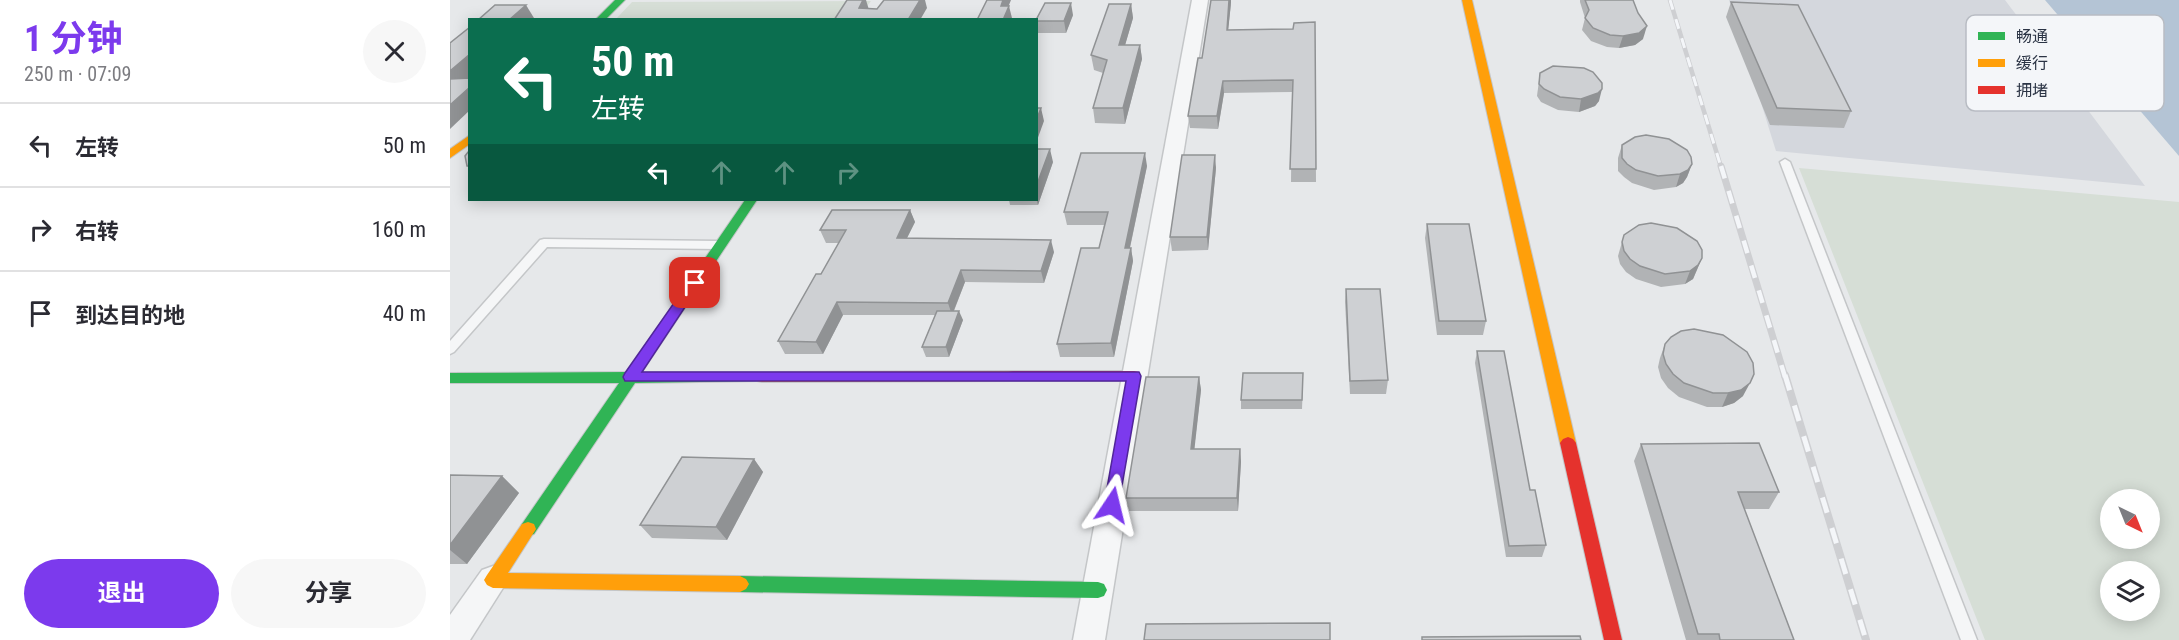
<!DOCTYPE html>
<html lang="zh">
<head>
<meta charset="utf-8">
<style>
	body { margin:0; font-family:"Roboto Condensed","Noto Sans SC",sans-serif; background:#f7f7f7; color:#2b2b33; height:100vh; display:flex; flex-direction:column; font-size:22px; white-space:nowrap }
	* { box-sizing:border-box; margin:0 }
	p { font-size:20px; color:#7c7c81 }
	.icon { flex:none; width:33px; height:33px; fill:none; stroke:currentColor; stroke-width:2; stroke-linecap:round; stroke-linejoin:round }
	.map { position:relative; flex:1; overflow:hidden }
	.panel { display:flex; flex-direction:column; background:#fff; width:450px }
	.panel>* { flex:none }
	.top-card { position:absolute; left:18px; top:18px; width:570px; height:183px; border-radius:0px; box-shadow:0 3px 15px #0003; background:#0b6e4f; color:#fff; overflow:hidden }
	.needle { width:39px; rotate:137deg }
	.tools { position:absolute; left:1650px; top:489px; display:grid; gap:12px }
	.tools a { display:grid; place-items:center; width:60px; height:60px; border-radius:50%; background:#fff; box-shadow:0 3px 15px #0003; font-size:30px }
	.pin { position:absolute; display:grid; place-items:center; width:51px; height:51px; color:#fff; margin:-26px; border-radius:12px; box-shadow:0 3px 9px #0006 }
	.me { position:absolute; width:66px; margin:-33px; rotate:10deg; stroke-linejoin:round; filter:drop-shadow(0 0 4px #0008) }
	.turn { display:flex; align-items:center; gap:21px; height:126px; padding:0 24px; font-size:27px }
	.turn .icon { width:78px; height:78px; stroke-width:2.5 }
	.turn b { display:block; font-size:42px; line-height:51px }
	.lanes { display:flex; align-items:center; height:57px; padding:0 24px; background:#0003; justify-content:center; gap:30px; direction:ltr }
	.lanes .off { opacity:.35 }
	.round { display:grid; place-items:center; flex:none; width:63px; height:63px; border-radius:32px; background:#f7f7f7 }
	.overview { display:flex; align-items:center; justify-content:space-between; height:102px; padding:0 24px }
	h1 { font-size:36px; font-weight:700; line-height:45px; color:#7c3aed }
	.cta { display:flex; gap:12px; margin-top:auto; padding:12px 24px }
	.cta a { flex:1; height:69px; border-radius:36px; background:#7c3aed; color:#fff; font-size:24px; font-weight:700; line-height:69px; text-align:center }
	.cta a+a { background:#f7f7f7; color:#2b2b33 }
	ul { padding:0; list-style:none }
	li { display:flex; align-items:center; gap:18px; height:84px; padding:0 24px; border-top:2px solid #e1e1e2 }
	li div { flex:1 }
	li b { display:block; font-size:22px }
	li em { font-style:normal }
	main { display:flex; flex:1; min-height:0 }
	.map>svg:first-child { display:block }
</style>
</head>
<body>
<main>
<section class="panel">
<div class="overview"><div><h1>1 分钟</h1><p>250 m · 07:09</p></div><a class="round"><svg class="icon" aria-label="close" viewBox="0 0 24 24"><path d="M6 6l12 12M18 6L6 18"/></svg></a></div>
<ul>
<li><svg class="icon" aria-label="left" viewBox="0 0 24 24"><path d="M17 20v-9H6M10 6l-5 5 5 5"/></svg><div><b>左转</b></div><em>50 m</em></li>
<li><svg class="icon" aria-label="right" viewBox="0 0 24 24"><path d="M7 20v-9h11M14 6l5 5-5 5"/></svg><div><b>右转</b></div><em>160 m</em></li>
<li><svg class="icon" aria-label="arrive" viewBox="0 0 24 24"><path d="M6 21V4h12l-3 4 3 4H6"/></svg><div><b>到达目的地</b></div><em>40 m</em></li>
</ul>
<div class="cta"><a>退出</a><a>分享</a></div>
</section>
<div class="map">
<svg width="1729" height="640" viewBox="0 0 1729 640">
	<rect width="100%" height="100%" fill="#e6e8ea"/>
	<polygon fill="#d4d7dd" points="1279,0 1555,0 1695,186 1326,151"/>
	<g fill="#d6ded6" fill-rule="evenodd">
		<polygon points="421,1 407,19 165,20 182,2"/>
		<path d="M1349,168L1729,202V640H1535ZM1660,500H1700V538H1660ZM1660,572H1700V610H1660Z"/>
	</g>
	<polygon fill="#b4c4d5" points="1595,0 1729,0 1729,156"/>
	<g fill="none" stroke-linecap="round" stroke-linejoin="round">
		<defs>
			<g id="lane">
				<polygon points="1335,159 1340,162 1527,640 1511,640 1330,162"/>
				<polygon points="94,239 270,241 276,245 270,249 97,247 4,352 0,354 0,341 90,240"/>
			</g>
			<g id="street">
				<polygon points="742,0 758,0 655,640 623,640"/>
				<polygon points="43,566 54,570 58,580 20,640 0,640 0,615 32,570"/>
			</g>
			<g id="fast">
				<polygon points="165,0 175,0 155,20 145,20"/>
				<polygon points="295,200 307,200 192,372 312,372 317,373 319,377 317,381 185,383 84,534 78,536 72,534 70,529 72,524 169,383 0,383 0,373 177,372"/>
				<polygon points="290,576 648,582 654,584 657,590 654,596 648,598 290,592 284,589 281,584 284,579"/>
			</g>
			<g id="slow">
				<polygon points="1012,0 1022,0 1126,443 1123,447 1118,449 1113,447 1110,443"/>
				<polygon points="20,135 20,144 0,158 0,149"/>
				<polygon points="563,371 568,372 570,376 568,380 563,381 312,382 307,381 305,377 307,373 312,372"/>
				<polygon points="78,522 84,524 86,529 58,573 290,576 296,579 299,584 296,589 290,592 43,588 37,585 34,580 37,575 72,524"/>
			</g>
			<g id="jam">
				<polygon points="563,371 684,371 689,372 691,376 689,380 684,381 563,381 558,380 556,376 558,372"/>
				<polygon points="1118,437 1123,439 1126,443 1172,640 1154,640 1110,443 1113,439"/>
			</g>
		</defs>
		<use href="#lane" stroke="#c4c6c8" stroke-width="3"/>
		<use href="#street" stroke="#c4c6c8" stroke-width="3"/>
		<use href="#fast" stroke="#c4c6c8" stroke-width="2"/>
		<use href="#slow" stroke="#c4c6c8" stroke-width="2"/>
		<use href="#jam" stroke="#c4c6c8" stroke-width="2"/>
		<use href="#lane" fill="#f5f6f7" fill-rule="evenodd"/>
		<use href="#street" fill="#f5f6f7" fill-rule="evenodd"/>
		<use href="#fast" fill="#30b455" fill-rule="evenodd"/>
		<use href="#slow" fill="#ff9f0a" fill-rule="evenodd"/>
		<use href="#jam" fill="#e5322d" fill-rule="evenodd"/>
		<defs>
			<polyline id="rail-far2" points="1220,0 1271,167"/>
			<polyline id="rail-far1" points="1271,166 1335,377"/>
			<polyline id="rail" points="1335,375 1416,640"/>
		</defs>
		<use href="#rail-far2" stroke="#cecfd2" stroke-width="4.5"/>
		<use href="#rail-far1" stroke="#cecfd2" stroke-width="7"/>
		<use href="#rail" stroke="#cecfd2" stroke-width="8"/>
		<use href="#rail-far2" stroke="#f4f6f9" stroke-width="3" stroke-dasharray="10" stroke-linecap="butt"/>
		<use href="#rail-far1" stroke="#f4f6f9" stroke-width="4.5" stroke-dasharray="13" stroke-linecap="butt"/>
		<use href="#rail" stroke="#f4f6f9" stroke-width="5" stroke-dasharray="16" stroke-linecap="butt"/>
	</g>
	<g fill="#b1b3b5">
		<polygon points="1130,0 1183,0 1193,39 1185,45 1169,48 1157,47 1141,41 1132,30 1135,18 1130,2"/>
		<polygon points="1281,2 1401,111 1394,128 1320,125 1276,17"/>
		<polygon points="781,3 778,30 843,29 865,22 866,182 841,182 842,92 774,93 768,129 740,128 738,116 752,58"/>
		<polygon points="681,4 683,18 675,45 690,45 692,59 675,124 645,123 643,108 653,73 644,70 641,55"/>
		<polygon points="623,15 616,33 588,33 586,20"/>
		<polygon points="1090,73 1149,101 1145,106 1129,112 1108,110 1091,102 1087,96"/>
		<polygon points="1172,145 1242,164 1237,177 1233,183 1226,187 1204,190 1182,183 1174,177 1168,171 1168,158"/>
		<polygon points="586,149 603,162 588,205 560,205 559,200 586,200"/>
		<polygon points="697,166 680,248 681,248 683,261 664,357 610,357 607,344 649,248 654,225 617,225 614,212"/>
		<polygon points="766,168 758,250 722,251 720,237"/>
		<polygon points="460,210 465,222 457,238 604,252 594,283 515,282 504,311 513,320 499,357 476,357 472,347 485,315 393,315 373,354 335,354 328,341 371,274 389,243 376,243 370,230"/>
		<polygon points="977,224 1036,321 1033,335 987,335 975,238"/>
		<polygon points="1174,235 1252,258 1243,279 1235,284 1211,287 1186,279 1176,272 1170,264 1168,256"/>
		<polygon points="896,289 938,380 936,394 900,394 895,302"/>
		<polygon points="1215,344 1293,396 1284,403 1272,407 1257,407 1229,397 1218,388 1211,378 1208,367 1210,358"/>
		<polygon points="1027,351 1096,545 1092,557 1056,557 1025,363"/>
		<polygon points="749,377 751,390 744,449 790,449 791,462 788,511 679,511 676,498"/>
		<polygon points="853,382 852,409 791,409 791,400"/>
		<polygon points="1191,444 1329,492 1319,509 1294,509 1344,640 1236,640 1184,461"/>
		<polygon points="304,459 313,472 277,540 202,538 190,525"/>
		<polygon points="0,475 52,476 69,493 17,564 0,564"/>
	</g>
	<g fill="#909294">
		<polygon points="413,0 416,0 419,10 409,8"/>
		<polygon points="470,0 475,0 477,8 470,20 458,20"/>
		<polygon points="553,0 561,0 555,15 559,6 562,18 561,20 553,20 551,6"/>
		<polygon points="779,0 781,0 781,3 777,42 777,30"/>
		<polygon points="621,3 623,15 616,33 614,21"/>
		<polygon points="681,4 683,18 671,59 669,45"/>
		<polygon points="76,5 84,18 83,20 59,20"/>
		<polygon points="1197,26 1193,39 1185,45 1169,48 1173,36"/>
		<polygon points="690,45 692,59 675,124 673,108"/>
		<polygon points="20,54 20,76 2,93 0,90 0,71"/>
		<polygon points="773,81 774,93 768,129 767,116"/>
		<polygon points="20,87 20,110 0,129 0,105"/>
		<polygon points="1152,89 1149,101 1145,106 1129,112 1131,99"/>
		<polygon points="591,108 594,121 586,143 586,121"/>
		<polygon points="600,149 603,162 588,205 586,198 586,187"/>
		<polygon points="695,153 697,166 677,261 675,248"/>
		<polygon points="765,155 766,168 758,250 757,237"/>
		<polygon points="1242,164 1237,177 1233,183 1226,187 1230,174"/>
		<polygon points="460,210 465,222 451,250 447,238"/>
		<polygon points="601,240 604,252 594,283 591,271"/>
		<polygon points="681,248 683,261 664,357 661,343"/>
		<polygon points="1252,258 1243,279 1235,284 1240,271"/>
		<polygon points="511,270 515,282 502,315 498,303"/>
		<polygon points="387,302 393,315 373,354 366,342"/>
		<polygon points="509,311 513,320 499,357 496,347"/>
		<polygon points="749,377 751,390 743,462 741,449"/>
		<polygon points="1300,383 1293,396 1284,403 1272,407 1278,393"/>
		<polygon points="790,449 791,462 788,511 787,498"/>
		<polygon points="304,459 313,472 277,540 266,527"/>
		<polygon points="52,476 69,493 17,564 0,550 0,545"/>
	</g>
	<g fill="#ced0d3" stroke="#909294" stroke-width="1.5">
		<polygon points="397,0 413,0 409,8 427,9 434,0 470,0 458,20 384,20"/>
		<polygon points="537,0 553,0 551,6 559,6 553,20 527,20"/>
		<polygon points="761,0 779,0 777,30 843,29 844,23 865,22 866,169 840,169 843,80 773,81 767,116 738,116 748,58 752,58"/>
		<polygon points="1135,0 1183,0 1188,13 1197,26 1189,33 1173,36 1160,35 1143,28 1135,18 1139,10"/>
		<polygon points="1281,2 1348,5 1401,111 1327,108"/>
		<polygon points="595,3 621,3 614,21 586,21 586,20"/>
		<polygon points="659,4 681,4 669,45 690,45 673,108 643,108 657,60 641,55"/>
		<polygon points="45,5 76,5 59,20 28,20"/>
		<polygon points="20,27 20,54 0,71 0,43"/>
		<polygon points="1103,66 1134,68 1143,72 1152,83 1152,89 1148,93 1131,99 1110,97 1094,89 1089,84 1090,73"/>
		<polygon points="20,78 20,87 0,105 0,79"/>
		<polygon points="586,108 591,108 586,121"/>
		<polygon points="1196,135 1219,139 1237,150 1241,157 1242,164 1238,170 1230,174 1208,176 1186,170 1177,164 1172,158 1172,145 1185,137"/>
		<polygon points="586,149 600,149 586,187"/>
		<polygon points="20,151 20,166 17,166 15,156 18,152"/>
		<polygon points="631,153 695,153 675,248 681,248 661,343 607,344 631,248 649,248 658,212 614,212"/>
		<polygon points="732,155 765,155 757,237 720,237"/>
		<polygon points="382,210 460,210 447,238 601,240 591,271 511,270 498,303 387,302 366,342 328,341 366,274 371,274 396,230 370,230"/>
		<polygon points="1201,223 1227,228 1247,241 1252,250 1252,258 1248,265 1240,271 1215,274 1190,266 1180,259 1174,251 1172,242 1174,235 1189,225"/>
		<polygon points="977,224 1019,224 1036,321 989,321"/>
		<polygon points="896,289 930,289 938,380 900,381"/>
		<polygon points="487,311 509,311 496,347 472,347"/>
		<polygon points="1244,329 1273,335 1297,352 1303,363 1304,374 1300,383 1291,390 1278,393 1263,393 1234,383 1223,374 1216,364 1213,354 1215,344 1221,337 1231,331"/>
		<polygon points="1027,351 1054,351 1080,490 1085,490 1096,545 1059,546"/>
		<polygon points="793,373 853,373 852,400 791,400"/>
		<polygon points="696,377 749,377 741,449 790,449 787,498 676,498"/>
		<polygon points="1309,443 1329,492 1288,492 1344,640 1270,640 1269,634 1248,634 1191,444"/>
		<polygon points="232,457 304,459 266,527 190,525"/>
		<polygon points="0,475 52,476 0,545"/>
		<polygon points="880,623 880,640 694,640 696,624"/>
		<polygon points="1130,636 1131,640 972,640 972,637"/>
	</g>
	<polygon fill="#7c3aed" stroke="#51269a" stroke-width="1.5" points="245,278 251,283 192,372 689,372 691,376 668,509 662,511 657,509 654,505 676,381 175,381 173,377 175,373 240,280"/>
	<rect x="1516" y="15" width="198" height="96" rx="9" fill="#f4f6f9" stroke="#b8bcc3" stroke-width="1.5"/>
	<rect x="1528" y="32" width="27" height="8" fill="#30b455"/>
	<rect x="1528" y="59" width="27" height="8" fill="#ff9f0a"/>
	<rect x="1528" y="86" width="27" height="8" fill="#e5322d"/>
	<g font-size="16" fill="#2b3445">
		<text x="1566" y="42">畅通</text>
		<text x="1566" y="69">缓行</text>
		<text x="1566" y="96">拥堵</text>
	</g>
</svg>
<div class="tools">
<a><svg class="needle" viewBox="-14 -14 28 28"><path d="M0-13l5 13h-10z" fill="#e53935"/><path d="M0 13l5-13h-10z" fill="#7c7c81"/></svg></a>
<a><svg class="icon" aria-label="layers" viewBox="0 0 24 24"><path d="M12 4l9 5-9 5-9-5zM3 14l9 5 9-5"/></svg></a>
</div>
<div class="pin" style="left:245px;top:283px;background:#d93025"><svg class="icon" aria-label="arrive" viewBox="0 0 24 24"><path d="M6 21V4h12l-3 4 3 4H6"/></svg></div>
<svg class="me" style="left:662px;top:505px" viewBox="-20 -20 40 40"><path d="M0-17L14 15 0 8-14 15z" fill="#7c3aed" stroke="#fff" stroke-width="4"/></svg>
<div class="top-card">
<div class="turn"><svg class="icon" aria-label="left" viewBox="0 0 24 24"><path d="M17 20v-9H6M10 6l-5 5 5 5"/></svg><div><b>50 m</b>左转</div></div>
<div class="lanes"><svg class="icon" aria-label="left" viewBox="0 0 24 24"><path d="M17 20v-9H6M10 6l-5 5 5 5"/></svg><svg class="icon off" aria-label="ahead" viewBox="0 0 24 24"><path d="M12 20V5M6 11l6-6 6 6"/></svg><svg class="icon off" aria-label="ahead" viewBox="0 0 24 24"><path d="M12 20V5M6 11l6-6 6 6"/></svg><svg class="icon off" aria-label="right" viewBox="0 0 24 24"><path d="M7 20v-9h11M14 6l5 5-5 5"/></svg></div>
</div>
</div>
</main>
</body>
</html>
